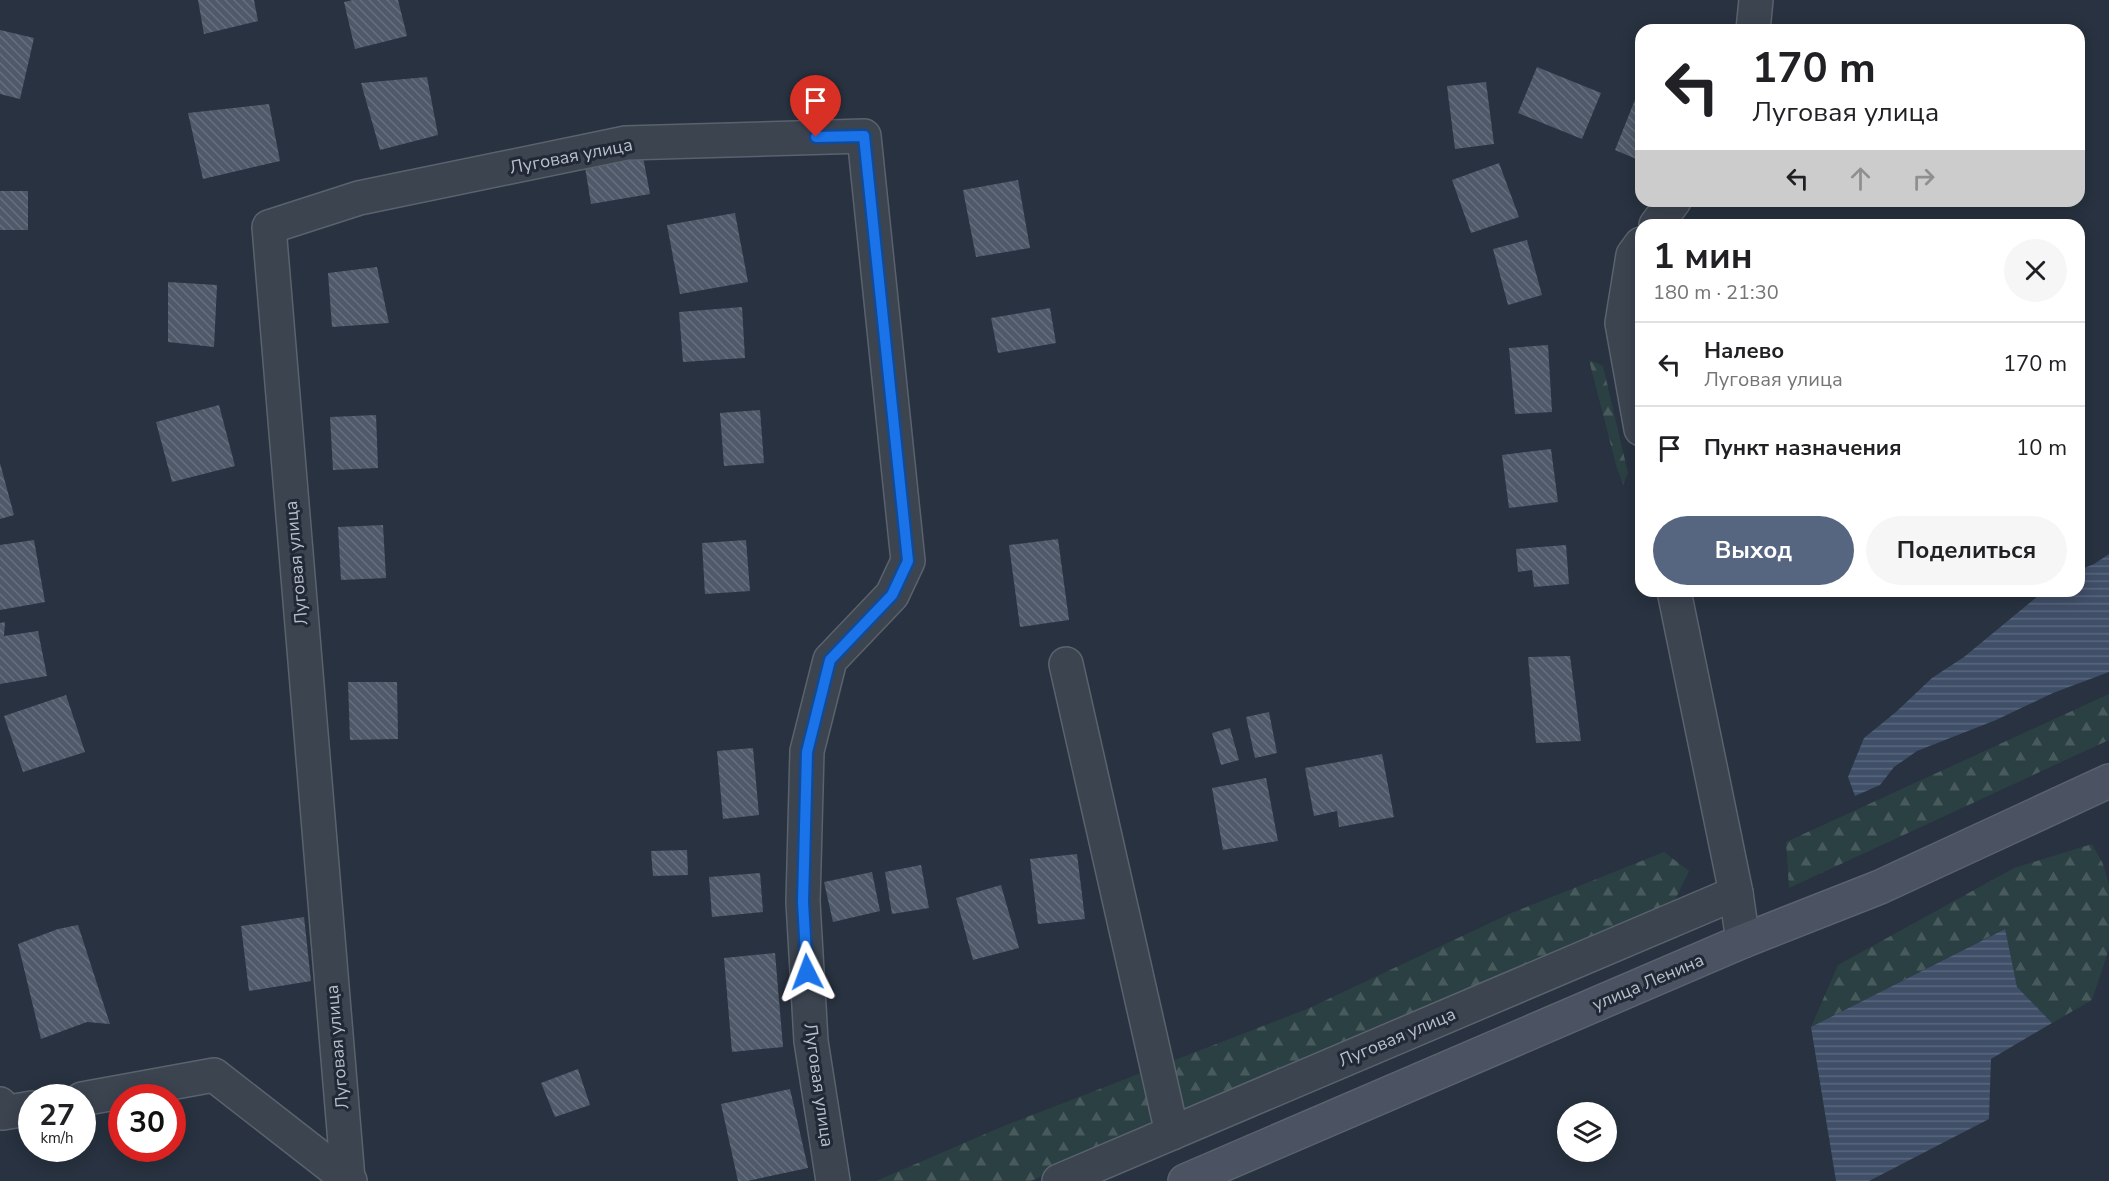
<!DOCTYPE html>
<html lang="ru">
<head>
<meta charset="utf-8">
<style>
	body { margin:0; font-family:"Nunito Sans",sans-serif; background:#f6f6f6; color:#202124; height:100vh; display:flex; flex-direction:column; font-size:22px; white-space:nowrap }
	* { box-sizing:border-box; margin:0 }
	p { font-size:20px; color:#757577 }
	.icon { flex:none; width:33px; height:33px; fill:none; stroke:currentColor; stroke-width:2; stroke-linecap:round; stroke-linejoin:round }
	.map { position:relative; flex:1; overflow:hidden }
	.details { position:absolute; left:1635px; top:219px; width:450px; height:378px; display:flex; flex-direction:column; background:#fff; border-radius:18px; box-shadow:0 3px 15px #0003 }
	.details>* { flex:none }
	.banner { position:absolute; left:1635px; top:24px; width:450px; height:183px; border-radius:18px; box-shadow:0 3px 15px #0003; background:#fff; color:#202124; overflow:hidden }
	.buttons { position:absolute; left:1557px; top:1102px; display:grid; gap:12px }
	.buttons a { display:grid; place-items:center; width:60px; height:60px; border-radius:50%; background:#fff; box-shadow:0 3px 15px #0003; font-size:30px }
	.speed { position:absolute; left:18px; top:1084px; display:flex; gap:12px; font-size:30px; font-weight:700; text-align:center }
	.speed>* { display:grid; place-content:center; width:78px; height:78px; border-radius:50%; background:#fff; box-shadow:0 3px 15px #0003; line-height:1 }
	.speed small { font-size:15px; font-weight:400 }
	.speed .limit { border:9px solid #d22; background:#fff; color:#111 }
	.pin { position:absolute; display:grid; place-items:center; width:51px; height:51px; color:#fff; margin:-62px -26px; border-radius:50% 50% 50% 0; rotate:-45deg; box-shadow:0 0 6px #0007 }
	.pin .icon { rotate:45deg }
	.me { position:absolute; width:66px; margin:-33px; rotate:357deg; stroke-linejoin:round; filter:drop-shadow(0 0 4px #0008) }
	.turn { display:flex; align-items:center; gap:21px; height:126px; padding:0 18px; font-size:27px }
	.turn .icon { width:78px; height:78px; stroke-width:2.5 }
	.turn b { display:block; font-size:42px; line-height:51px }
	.lanes { display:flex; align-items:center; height:57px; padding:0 18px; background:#0003; justify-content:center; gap:30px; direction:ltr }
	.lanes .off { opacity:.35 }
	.round { display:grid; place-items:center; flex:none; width:63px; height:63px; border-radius:32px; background:#f6f6f6 }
	.overview { display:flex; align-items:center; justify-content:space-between; height:102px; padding:0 18px }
	h1 { font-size:36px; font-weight:700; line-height:45px }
	.button { display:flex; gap:12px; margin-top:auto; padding:12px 18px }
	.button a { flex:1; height:69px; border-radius:36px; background:#566580; color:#fff; font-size:24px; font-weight:700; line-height:69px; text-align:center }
	.button a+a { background:#f6f6f6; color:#202124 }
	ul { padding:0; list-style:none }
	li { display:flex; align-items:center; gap:18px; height:84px; padding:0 18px; border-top:2px solid #e0e0e0 }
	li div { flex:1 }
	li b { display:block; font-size:22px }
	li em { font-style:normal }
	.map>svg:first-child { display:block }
</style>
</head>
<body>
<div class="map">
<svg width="2109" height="1181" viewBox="0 0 2109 1181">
	<defs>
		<pattern id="forest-firs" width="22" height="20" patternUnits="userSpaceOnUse" patternTransform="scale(1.5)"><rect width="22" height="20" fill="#2b4042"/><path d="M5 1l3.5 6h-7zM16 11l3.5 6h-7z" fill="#485a5c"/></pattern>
		<pattern id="water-rules" width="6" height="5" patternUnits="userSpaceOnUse" patternTransform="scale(1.5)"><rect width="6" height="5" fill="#404f68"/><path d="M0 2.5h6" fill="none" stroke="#5a677c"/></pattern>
		<pattern id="building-back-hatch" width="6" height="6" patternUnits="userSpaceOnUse" patternTransform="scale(1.5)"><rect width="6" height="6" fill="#4f5969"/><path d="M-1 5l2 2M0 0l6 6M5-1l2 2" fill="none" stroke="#666f7d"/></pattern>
	</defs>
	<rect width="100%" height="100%" fill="#283240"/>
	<g fill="url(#forest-firs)">
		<polygon points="1589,360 1603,366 1628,473 1623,485 1616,465"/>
		<polygon points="2109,694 2109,740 1789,888 1786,842"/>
		<polygon points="2092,844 2103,864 2109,885 2109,949 2092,1000 2052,1023 2017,987 2004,929 1811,1027 1838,965 2014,868"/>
		<polygon points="1664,852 1689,871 1669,912 1254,1081 1031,1181 876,1181 1006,1125 1307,1009 1509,914"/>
	</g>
	<g fill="url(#water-rules)">
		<polygon points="2109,554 2109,672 2053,693 1996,720 1917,751 1894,767 1880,785 1855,796 1848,777 1864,738 1896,712 1932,678 1964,657 2044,591 2079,591 2079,570 2094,564"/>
		<polygon points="2005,929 2017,987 2052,1023 1991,1059 1989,1119 1869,1181 1836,1181 1811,1027"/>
	</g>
	<g fill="url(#building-back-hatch)">
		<polygon points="198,0 254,0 258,21 204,34"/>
		<polygon points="353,0 398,0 407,36 355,49 344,2"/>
		<polygon points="0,30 34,38 20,99 0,94"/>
		<polygon points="1537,67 1601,93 1582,139 1518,113"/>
		<polygon points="427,77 438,135 380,150 361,83"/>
		<polygon points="1486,82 1494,144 1455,149 1447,86"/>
		<polygon points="1636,97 1641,99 1641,161 1615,150"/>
		<polygon points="269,104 280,161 203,179 188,113"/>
		<polygon points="643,157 650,194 591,204 585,167"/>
		<polygon points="1499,163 1519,217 1471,233 1452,180"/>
		<polygon points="1018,180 1030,248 976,257 963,190"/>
		<rect x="0" y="191" width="28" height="39"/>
		<polygon points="735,213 748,282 680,294 667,225"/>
		<polygon points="1527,240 1542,295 1508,305 1493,249"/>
		<polygon points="377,267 389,323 332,327 328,273"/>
		<polygon points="168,282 217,285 214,347 168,342"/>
		<polygon points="742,307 745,358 683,362 679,312"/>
		<polygon points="1050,308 1056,343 998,353 991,318"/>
		<polygon points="1548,345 1552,412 1515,414 1509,348"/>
		<polygon points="219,405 235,466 172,482 156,422"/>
		<polygon points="760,410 764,463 724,466 720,413"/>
		<polygon points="376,415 378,468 333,470 330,417"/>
		<polygon points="1551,449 1558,502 1509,508 1502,455"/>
		<polygon points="0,463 14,515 0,519"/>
		<polygon points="383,525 386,578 341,580 338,527"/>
		<polygon points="1058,539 1069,620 1020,627 1009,545"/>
		<polygon points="34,540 45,602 0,610 0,545"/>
		<polygon points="746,540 750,591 705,594 702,543"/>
		<polygon points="1566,545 1569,584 1534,587 1532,570 1518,572 1516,549"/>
		<polygon points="5,622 4,636 38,631 47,676 0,684 0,623"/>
		<polygon points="1570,656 1581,741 1536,743 1528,657"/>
		<polygon points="348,682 397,682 398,739 350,740"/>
		<polygon points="66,695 85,752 23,772 4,716"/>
		<polygon points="1269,712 1277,753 1255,758 1246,717"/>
		<polygon points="1230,728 1239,760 1221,765 1212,733"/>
		<polygon points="753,748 759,815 723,819 717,751"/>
		<polygon points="1382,754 1394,817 1339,827 1337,811 1314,816 1305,768"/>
		<polygon points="1266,778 1278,841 1223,850 1212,788"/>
		<polygon points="687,850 688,875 653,876 651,851"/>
		<polygon points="1077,854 1085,919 1038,924 1030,859"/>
		<polygon points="921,865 929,908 892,914 885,872"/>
		<polygon points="872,872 880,911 833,922 824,882"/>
		<polygon points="760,873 763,912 712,917 709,877"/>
		<polygon points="1001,885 1019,948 973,960 956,898"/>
		<polygon points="304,917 311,981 249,991 241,926"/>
		<polygon points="78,925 110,1024 87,1022 41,1039 18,944 58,929"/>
		<polygon points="775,953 783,1047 732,1052 724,958"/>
		<polygon points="578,1069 590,1105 555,1117 541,1083"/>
		<polygon points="790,1089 808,1168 747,1181 738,1181 721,1104"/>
	</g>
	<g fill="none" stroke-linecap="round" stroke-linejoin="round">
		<defs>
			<g id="minor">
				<polyline points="1753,30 1756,0"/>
				<polyline points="1656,225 1674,201"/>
				<polyline points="1641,244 1633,255 1622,323 1641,429"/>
				<polyline points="1674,591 1736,893 1743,941"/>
				<polyline points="1066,664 1172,1133"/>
				<polyline points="82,1099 214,1075 350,1181"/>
				<polyline points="0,1104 3,1113 32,1108"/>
				<polyline points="348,1179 269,227 359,198 626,143 864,136 908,561 892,595 830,660 807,751 803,902 811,1041 833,1181"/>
				<polyline points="1059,1181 1736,893"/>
			</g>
			<polyline id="secondary" points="1185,1181 1743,941 1880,887 2109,781"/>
		</defs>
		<use href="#minor" stroke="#5a626e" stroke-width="36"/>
		<use href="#secondary" stroke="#5a626e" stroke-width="36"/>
		<use href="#minor" stroke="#3c4450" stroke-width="33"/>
		<use href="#secondary" stroke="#4b5363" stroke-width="33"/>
	</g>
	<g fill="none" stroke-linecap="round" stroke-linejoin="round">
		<defs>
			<polyline id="route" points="807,972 803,902 807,752 830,660 892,595 908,561 864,136 816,137"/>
		</defs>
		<use href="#route" stroke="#114b97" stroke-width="15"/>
		<use href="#route" stroke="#1a73e8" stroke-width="10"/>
	</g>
	<g text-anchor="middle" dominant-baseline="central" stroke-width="6" stroke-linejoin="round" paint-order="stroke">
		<g font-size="18" fill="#b9bfca" stroke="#212936">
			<text transform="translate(571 156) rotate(-11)">Луговая улица</text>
			<text transform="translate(296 563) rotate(-95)">Луговая улица</text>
			<text transform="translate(1648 982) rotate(-23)">улица Ленина</text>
			<text transform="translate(1397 1037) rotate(-23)">Луговая улица</text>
			<text transform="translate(337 1047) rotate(-95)">Луговая улица</text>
			<text transform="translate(819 1085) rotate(82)">Луговая улица</text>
		</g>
	</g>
</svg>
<div class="buttons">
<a><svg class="icon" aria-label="layers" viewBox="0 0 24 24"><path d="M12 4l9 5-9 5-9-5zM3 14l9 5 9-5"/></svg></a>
</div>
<div class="speed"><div>27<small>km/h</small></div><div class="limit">30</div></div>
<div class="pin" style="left:816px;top:137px;background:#d93025"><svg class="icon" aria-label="arrive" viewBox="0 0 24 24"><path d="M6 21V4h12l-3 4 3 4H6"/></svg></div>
<svg class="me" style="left:807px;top:972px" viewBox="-20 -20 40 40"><path d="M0-17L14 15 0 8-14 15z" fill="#1a73e8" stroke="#fff" stroke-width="4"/></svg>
<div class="banner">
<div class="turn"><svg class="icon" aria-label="left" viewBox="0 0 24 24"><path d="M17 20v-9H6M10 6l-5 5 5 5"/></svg><div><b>170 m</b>Луговая улица</div></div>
<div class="lanes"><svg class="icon" aria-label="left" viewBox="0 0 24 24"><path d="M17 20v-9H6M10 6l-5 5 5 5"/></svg><svg class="icon off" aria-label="ahead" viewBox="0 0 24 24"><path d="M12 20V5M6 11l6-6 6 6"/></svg><svg class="icon off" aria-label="right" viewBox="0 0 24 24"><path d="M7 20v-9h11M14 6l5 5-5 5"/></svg></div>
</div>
<section class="details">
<div class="overview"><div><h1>1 мин</h1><p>180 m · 21:30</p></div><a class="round"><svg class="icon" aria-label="close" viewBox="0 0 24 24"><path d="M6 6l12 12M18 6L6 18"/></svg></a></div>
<ul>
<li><svg class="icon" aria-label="left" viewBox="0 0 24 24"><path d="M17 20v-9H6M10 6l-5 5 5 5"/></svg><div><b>Налево</b><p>Луговая улица</p></div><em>170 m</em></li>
<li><svg class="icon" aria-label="arrive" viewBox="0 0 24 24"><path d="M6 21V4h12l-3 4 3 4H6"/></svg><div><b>Пункт назначения</b></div><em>10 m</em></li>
</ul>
<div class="button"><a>Выход</a><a>Поделиться</a></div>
</section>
</div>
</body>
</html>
